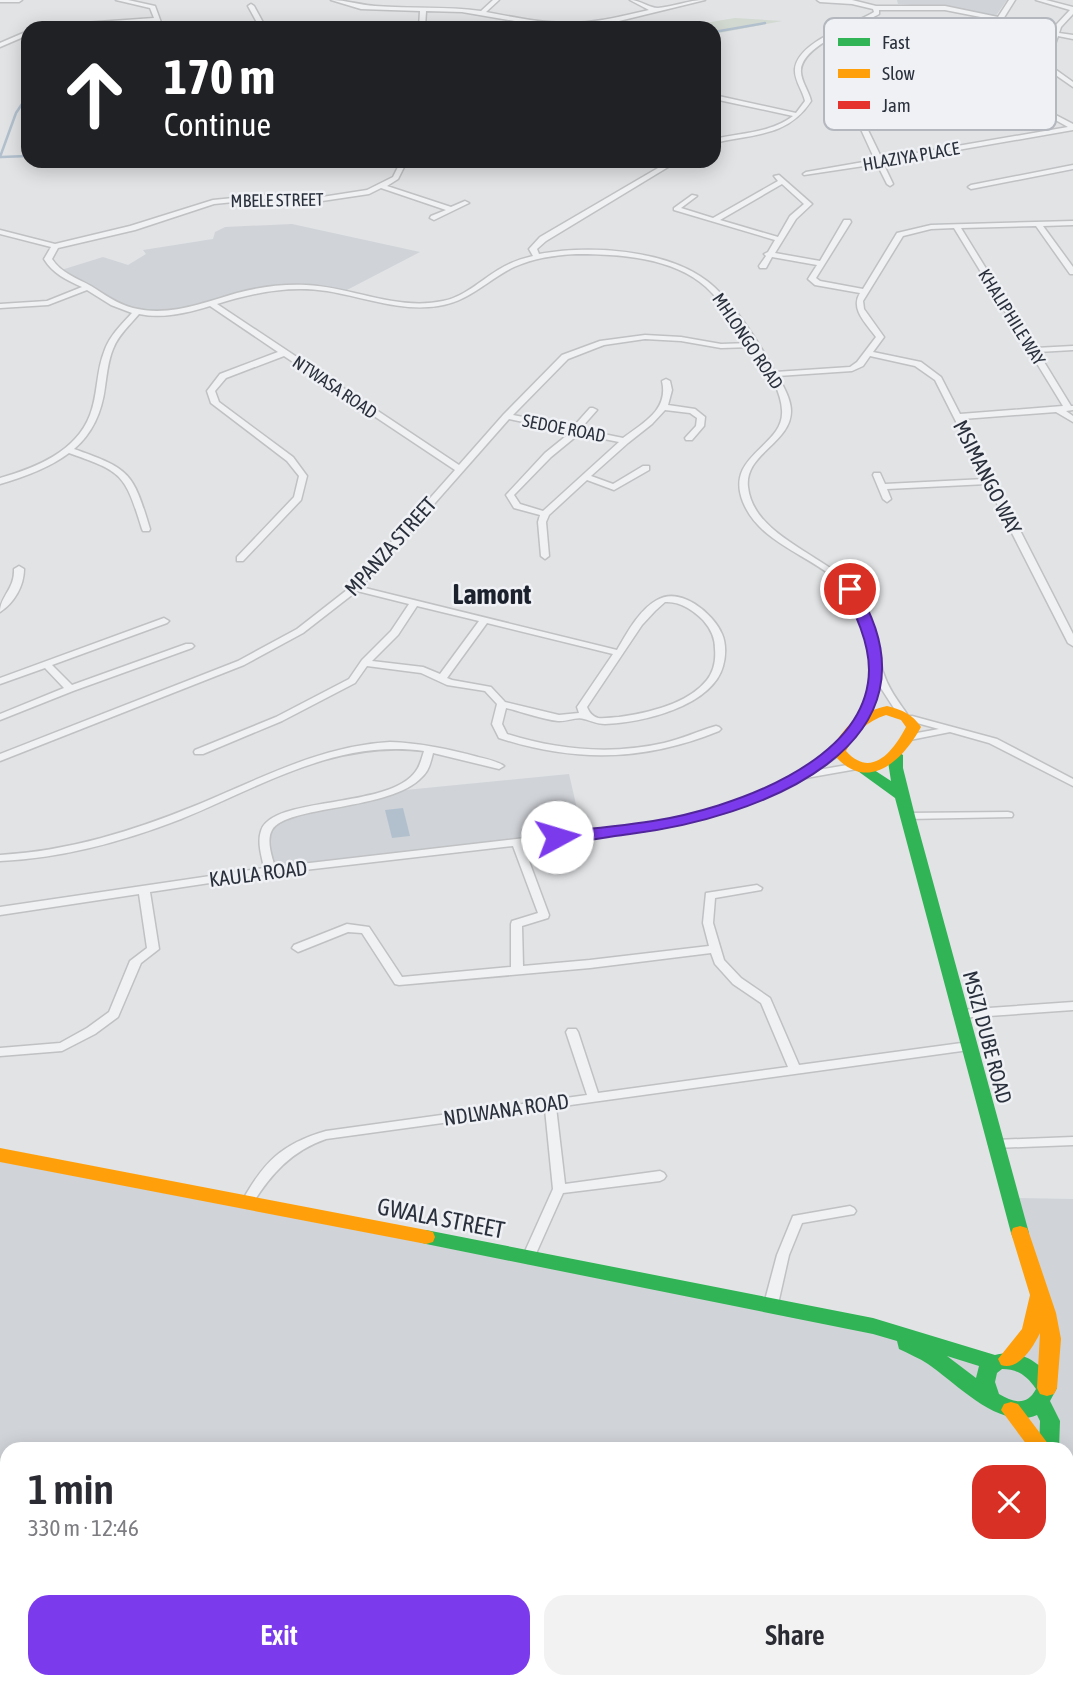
<!DOCTYPE html>
<html lang="en">
<head>
<meta charset="utf-8">
<style>
	body { margin:0; font-family:"Asap Condensed",sans-serif; background:#f2f2f3; color:#2b2b33; height:100vh; display:flex; flex-direction:column; font-size:26px; white-space:nowrap }
	* { box-sizing:border-box; margin:0 }
	p { font-size:23px; color:#7c7c81 }
	.icon { flex:none; width:38px; height:38px; fill:none; stroke:currentColor; stroke-width:2; stroke-linecap:round; stroke-linejoin:round }
	.map { position:relative; flex:1; overflow:hidden }
	.panel { position:absolute; left:0px; top:1442px; width:1074px; height:247px; display:flex; flex-direction:column; background:#fff; border-radius:21px 21px 0 0; box-shadow:0 4px 18px #0003 }
	.panel>* { flex:none }
	.hud { position:absolute; left:21px; top:21px; width:700px; height:147px; border-radius:21px; box-shadow:0 4px 18px #0003; background:#202124; color:#fff; overflow:hidden }
	.pin { position:absolute; display:grid; place-items:center; width:60px; height:60px; color:#fff; margin:-30px; border:4px solid #fff; border-radius:50%; box-shadow:0 2px 7px #0007 }
	.me { position:absolute; width:77px; margin:-38px; rotate:84deg; stroke-linejoin:round; filter:drop-shadow(0 0 5px #0008) }
	.turn { display:flex; align-items:center; gap:24px; height:147px; padding:0 28px; font-size:32px }
	.turn .icon { width:91px; height:91px; stroke-width:2.5 }
	.turn b { display:block; font-size:49px; line-height:60px }
	.round { display:grid; place-items:center; flex:none; width:74px; height:74px; border-radius:21px; background:#f2f2f3 }
	.summary { display:flex; align-items:center; justify-content:space-between; height:119px; padding:0 28px }
	h1 { font-size:42px; font-weight:600; line-height:52px }
	.cta { display:flex; gap:14px; margin-top:auto; padding:14px 28px }
	.cta a { flex:1; height:80px; border-radius:21px; background:#7c3aed; color:#fff; font-size:28px; font-weight:600; line-height:80px; text-align:center }
	.cta a+a { background:#f2f2f3; color:#2b2b33 }
	.map>svg:first-child { display:block }
</style>
</head>
<body>
<div class="map">
<svg width="1073" height="1688" viewBox="0 0 1073 1688">
	<rect width="100%" height="100%" fill="#e1e3e5"/>
	<g fill="#d0d3d8">
		<polygon points="897,0 1007,0 995,17 942,7 898,4"/>
		<polygon points="292,224 420,252 345,291 311,287 263,290 193,309 158,313 126,309 58,271 103,257 128,265 146,254 143,250 213,239 215,232 225,227"/>
		<polygon points="569,774 583,835 270,872 266,843 276,820 395,791"/>
		<polygon points="0,1156 771,1305 995,1364 1038,1320 1011,1198 1073,1199 1073,1460 1068,1460 1068,1449 7,1449 7,1510 0,1511"/>
	</g>
	<polygon fill="#d2d9d1" points="735,18 782,21 714,34 714,28 675,28"/>
	<polygon fill="#b2c0ce" points="403,808 410,836 392,838 385,810"/>
	<g fill="none" stroke-linecap="round" stroke-linejoin="round">
		<g stroke="#b2c0ce" stroke-width="2.5">
			<polyline points="714,32 765,23"/>
			<polyline points="0,157 16,113 28,95"/>
			<polyline points="1,157 28,156"/>
		</g>
		<g fill="#b2c0ce" fill-rule="evenodd">
			<polygon points="636,1682 728,1682 725,1688 633,1688"/>
			<polygon points="869,1682 915,1682 918,1688 872,1688"/>
		</g>
		<defs>
			<g id="street">
				<polygon points="0,0 22,0 19,2 0,2"/>
				<polygon points="116,0 128,0 155,6 163,28 157,28 155,21 65,28 39,28 42,26 154,18 150,8"/>
				<path d="M331,0C346,0 360,5 375,6C411,9 446,6 481,11L493,0H499L486,12C513,17 540,23 568,23C596,23 623,16 649,10L630,0C640,0 649,8 658,8C673,7 688,0 705,0L619,21L569,27L538,25L462,12L426,11L425,28H419L420,11L361,9Z"/>
				<path d="M817,0H852L876,6H945L998,17L1009,0H1015L950,104L877,121L866,126L882,159L1068,127L1025,103L1024,102L1027,100L1073,124V130L883,163L893,184L890,186L887,184L877,164L804,175L803,174L806,172L875,160L859,125L860,124L873,118L946,102L956,85L898,78L896,77V75L958,82L996,20L945,10H879V14C859,26 803,44 801,70C800,80 809,91 811,101C788,137 752,134 714,143V139C740,133 771,133 793,116L714,99V95L796,113L805,101C803,91 794,80 795,69C798,41 853,25 874,12L873,9L852,4L820,2Z"/>
				<polygon points="1036,0 1046,0 1073,7 1073,14 1061,27 1059,33 1073,35 1073,39 1058,36 1049,61 1052,67 1073,82 1073,87 1047,69 1043,61 1055,26 1070,10"/>
				<polygon points="251,4 254,6 266,28 260,28 248,6"/>
				<polygon points="28,31 28,35 0,47 0,43"/>
				<path d="M401,161H407L398,179L387,186L451,207L465,201L469,203L434,220L430,218L431,216L446,210L381,188L369,194L322,201L263,199L214,204L135,230L58,248L52,259C61,273 77,278 91,286C104,294 117,304 133,308C169,317 203,303 237,293C259,287 283,284 306,285C352,287 397,311 443,301C464,297 480,281 498,270C509,263 520,259 533,256L529,249L540,237L670,161H678L546,241L537,249L539,254C589,245 665,249 707,281C732,300 760,344 775,372L850,367L857,362L876,337C866,323 850,309 860,293L815,285L808,279L817,265L772,257L766,268H760L759,266L766,256L764,254L768,252L775,240L674,210V208L692,195L697,196L681,208L713,218L778,181L774,176L779,175L812,204L796,219L775,253L820,261L844,220H850L851,222L816,278L820,281L863,289L897,233L931,225L1073,221V225L1043,226L1073,267V274H1070L1036,226L961,228L1035,348L1073,346V350L1038,352L1071,406H1073V410L1066,411L1073,416V422L1056,412L963,419L1073,634V646L1068,643L987,484L887,489L891,499L887,502L883,499L873,475L874,473H880L885,484L985,479L935,380L915,366L870,356L863,366L852,371L778,376C783,386 791,399 791,411C791,443 744,454 748,487C753,536 825,555 854,588C875,611 873,644 883,672C888,688 898,701 907,714L906,716H912L997,739L1073,779V786L989,743L950,732L910,740L906,739L905,737L906,735L939,729L906,720L904,718L905,716H899L879,685C877,697 873,715 862,721L859,720L857,718C864,703 873,684 872,667C872,659 868,650 866,641C864,627 861,613 854,600C828,557 763,551 743,502C724,454 785,447 782,410C781,388 764,365 753,347L721,348L681,341L645,339L604,345L568,359L513,415L573,427L590,408H593L597,410L582,427L584,430L623,438C643,423 669,410 662,381L666,379L670,381L672,390L668,405L695,409L705,417L704,426L692,440H686L685,438L696,426L697,418L690,413L665,410L652,424L628,443L591,476L613,484L643,466H649V470L614,490L587,480L549,515L546,522L549,556L545,559L541,556L538,522L540,515L514,508L506,495L545,453L571,432L509,419L361,587L617,650C627,633 639,610 657,600C680,586 713,613 722,634C726,643 726,656 723,666C712,706 642,723 605,724C597,724 592,721 584,719C577,716 566,722 558,721C541,719 523,712 506,708L502,724L507,734C558,750 611,755 664,743C682,739 698,731 716,726L719,727L721,729L719,731C645,761 576,763 499,738L492,724L497,704L485,691L447,685L421,673L367,666L355,683L282,721L203,754H195L194,752L195,750L276,717L349,679L362,660L391,631L409,604L357,591L303,633L244,665L0,761V754L238,661L297,629L352,586L455,470L284,356L226,378L215,391L219,402L293,457L307,476L301,500L243,561H237V557L294,497L299,476L287,461L211,403L207,391L220,374L278,352L210,306C187,313 163,319 139,314C130,325 118,335 113,349C108,361 107,374 105,387C102,411 93,433 74,449C130,469 133,472 150,529L149,531H143L142,529C125,474 123,472 69,453C49,468 24,477 0,484V478C35,468 76,452 90,415C98,395 96,372 104,352C109,336 122,324 132,313L111,305L87,290L48,305L0,308V304L47,301L82,287C67,280 53,274 44,259L51,247L0,234V230L55,244L130,226L213,200L263,195L322,197L367,190L393,177ZM782,184L804,204L790,216L778,237L720,220ZM954,228L1063,406L960,414L941,377L921,362L873,352L884,337L864,309L863,301L903,236L931,229ZM576,254C618,254 673,257 706,287C723,303 737,324 750,343L721,344L681,337L645,335L600,341L562,355L504,414L459,465L217,304C253,293 289,285 327,291C364,297 400,312 438,306C469,302 487,280 514,267C534,258 555,255 576,254ZM579,434L619,442L543,511L520,504L514,495L551,457ZM665,602C680,601 693,610 703,620C711,629 715,638 715,649C716,660 714,671 707,680C688,704 648,713 619,717C613,717 604,719 598,718C592,716 589,712 587,707L642,625L655,611ZM417,606L479,621L440,674L423,667L372,661L398,635ZM487,623L613,654L577,707L579,713L559,715L505,702L491,687L452,680L447,678Z"/>
				<polygon points="1073,165 1073,169 971,189 968,187 971,185"/>
				<path d="M19,566L24,569C24,586 14,603 0,612C0,596 15,589 14,569Z"/>
				<polygon points="164,618 169,621 167,623 52,665 72,685 186,644 192,644 194,646 192,648 73,691 0,720 0,714 64,688 45,668 0,684 0,678"/>
				<path d="M390,742C420,743 449,749 478,757C487,759 497,761 504,766L499,769L433,753C431,761 429,771 422,777C391,811 286,805 272,830C266,840 272,857 275,867L654,823L717,808L752,796L798,774L834,749H842L843,751L842,753L818,770L853,764L858,767L857,769L806,778L760,800L724,813L654,829L523,845L549,915L548,918L522,926L523,966L590,960L709,946L703,923L706,893L757,885L762,888L761,890L715,898L713,923L724,960L741,978L770,998L799,1065L969,1042L973,1043L975,1046L973,1049L969,1050L556,1107L565,1184L660,1171L664,1173L666,1176L664,1179L660,1181L563,1193L534,1258L533,1261L528,1263L523,1261L522,1258L553,1189L545,1109L326,1139C291,1151 270,1175 251,1206L247,1208L243,1206L241,1203C263,1163 281,1144 326,1131L587,1095L566,1032L568,1029H576L578,1032L598,1093L788,1067L761,1003L733,984L715,964L711,953L590,968L399,985L395,984L362,933L348,932L298,952L292,948L294,945L347,924L369,927L402,977L511,967V924L512,921L538,913L513,846L270,874L150,892L159,949L141,963L118,1017L95,1034L62,1051L0,1056V1048L60,1043L87,1028L109,1012L130,961L147,948L139,894L0,915V907L264,868C262,857 257,843 261,831C272,795 389,810 416,771C420,766 422,757 424,751C335,739 260,787 181,819C122,842 63,858 0,861V855C69,851 133,831 197,805C260,779 320,746 390,742Z"/>
				<polygon points="1008,812 1012,813 1013,815 1012,817 907,819 902,816 907,813"/>
				<polygon points="1073,1002 1073,1010 960,1018 956,1017 954,1014 956,1011 960,1010"/>
				<polygon points="1073,1137 1073,1145 995,1148 991,1147 989,1144 991,1141 995,1140"/>
				<polygon points="850,1206 854,1208 856,1211 854,1214 802,1223 789,1255 778,1304 776,1308 771,1309 766,1308 764,1304 777,1255 793,1216"/>
			</g>
		</defs>
		<use href="#street" stroke="#bfc1c3" stroke-width="3"/>
		<use href="#street" fill="#f0f1f3" fill-rule="evenodd"/>
		<g fill="#30b455" fill-rule="evenodd">
			<polygon points="895,750 903,755 903,768 915,816 1029,1233 1027,1238 1020,1240 1013,1238 1011,1233 895,798 855,769 858,766 868,766 891,781 887,755"/>
			<path d="M426,1230L873,1318L995,1355C1021,1347 1046,1366 1057,1388L1050,1401L1060,1421L1059,1449H1039L1040,1421L1037,1415C1000,1431 956,1383 928,1364C919,1358 909,1354 899,1349L897,1341L873,1334L426,1244L419,1242L417,1237L419,1232ZM947,1356L979,1366L976,1378ZM1002,1369C1018,1369 1027,1376 1036,1389C1027,1406 1014,1403 999,1394L995,1382L997,1373Z"/>
			<polygon points="1068,1521 1073,1523 1073,1560 1068,1558"/>
			<polygon points="7,1602 7,1622 0,1623 0,1603"/>
		</g>
		<g fill="#ff9f0a" fill-rule="evenodd">
			<path d="M887,706C903,710 912,714 921,727C901,764 864,795 831,751C844,726 859,712 887,706ZM886,715L901,720L906,727C893,752 871,779 846,751C855,733 867,721 886,715Z"/>
			<polygon points="0,1148 426,1230 433,1232 435,1237 433,1242 426,1244 0,1162"/>
			<path d="M1020,1226L1027,1228L1029,1233L1056,1313L1061,1339L1057,1388L1054,1394L1047,1396L1040,1394L1037,1388L1040,1333C1033,1347 1019,1371 1001,1365L998,1359L1022,1329L1030,1295L1011,1233L1013,1228Z"/>
			<polygon points="1011,1402 1018,1404 1052,1449 1030,1449 1001,1410 1004,1404"/>
			<polygon points="1073,1502 1073,1520 1068,1521 1068,1503"/>
			<rect x="0" y="1646" width="7" height="20"/>
		</g>
		<rect fill="#e5322d" fill-rule="evenodd" x="1068" y="1548" width="5" height="18"/>
	</g>
	<path fill="#7c3aed" stroke="#51269a" stroke-width="2" d="M845,586H855C955,746 755,819 630,834C609,836 571,846 551,841V834L557,832C589,829 621,826 653,821C728,809 868,763 869,670C869,642 855,613 843,589Z"/>
	<g text-anchor="middle" dominant-baseline="central" stroke-width="5" stroke-linejoin="round" paint-order="stroke">
		<g font-size="18" fill="#2a313d" stroke="#eff1f5">
			<text transform="translate(911 156) rotate(-10)">HLAZIYA PLACE</text>
			<text transform="translate(277 200) rotate(-1)">MBELE STREET</text>
			<text transform="translate(1012 317) rotate(58)">KHALIPHILE WAY</text>
			<text transform="translate(748 341) rotate(56)">MHLONGO ROAD</text>
			<text transform="translate(335 387) rotate(34)">NTWASA ROAD</text>
			<text transform="translate(564 428) rotate(11)">SEDOE ROAD</text>
		</g>
		<g font-size="21" fill="#2a313d" stroke="#eff1f5">
			<text transform="translate(988 477) rotate(63)">MSIMANGO WAY</text>
			<text transform="translate(390 546) rotate(-48)">MPANZA STREET</text>
			<text transform="translate(258 873) rotate(-7)">KAULA ROAD</text>
			<text transform="translate(988 1037) rotate(75)">MSIZI DUBE ROAD</text>
			<text transform="translate(506 1109) rotate(-8)">NDLWANA ROAD</text>
		</g>
		<g font-size="24" fill="#2a313d" stroke="#eff1f5">
			<text transform="translate(441 1218) rotate(11)">GWALA STREET</text>
		</g>
		<g font-size="28" font-weight="bold" fill="#1c222d" stroke="#eff1f5">
			<text x="492" y="594">Lamont</text>
		</g>
	</g>
	<rect x="824" y="18" width="232" height="112" rx="10" fill="#eff1f5" stroke="#b4b7be" stroke-width="2"/>
	<rect x="838" y="38" width="32" height="8" fill="#30b455"/>
	<rect x="838" y="69" width="32" height="9" fill="#ff9f0a"/>
	<rect x="838" y="101" width="32" height="8" fill="#e5322d"/>
	<g font-size="19" fill="#2a313d">
		<text x="882" y="49">Fast</text>
		<text x="882" y="80">Slow</text>
		<text x="882" y="112">Jam</text>
	</g>
</svg>
<div class="pin" style="left:850px;top:589px;background:#d93025"><svg class="icon" aria-label="arrive" viewBox="0 0 24 24"><path d="M6 21V4h12l-3 4 3 4H6"/></svg></div>
<svg class="me" style="left:557px;top:837px" viewBox="-20 -20 40 40"><circle r="19" fill="#fff"/><path d="M0-13L10 11 0 6-10 11z" fill="#7c3aed"/></svg>
<div class="hud">
<div class="turn"><svg class="icon" aria-label="ahead" viewBox="0 0 24 24"><path d="M12 20V5M6 11l6-6 6 6"/></svg><div><b>170 m</b>Continue</div></div>
</div>
<section class="panel">
<div class="summary"><div><h1>1 min</h1><p>330 m · 12:46</p></div><a class="round" style="background:#d93025;color:#fff"><svg class="icon" aria-label="close" viewBox="0 0 24 24"><path d="M6 6l12 12M18 6L6 18"/></svg></a></div>
<div class="cta"><a>Exit</a><a>Share</a></div>
</section>
</div>
</body>
</html>
